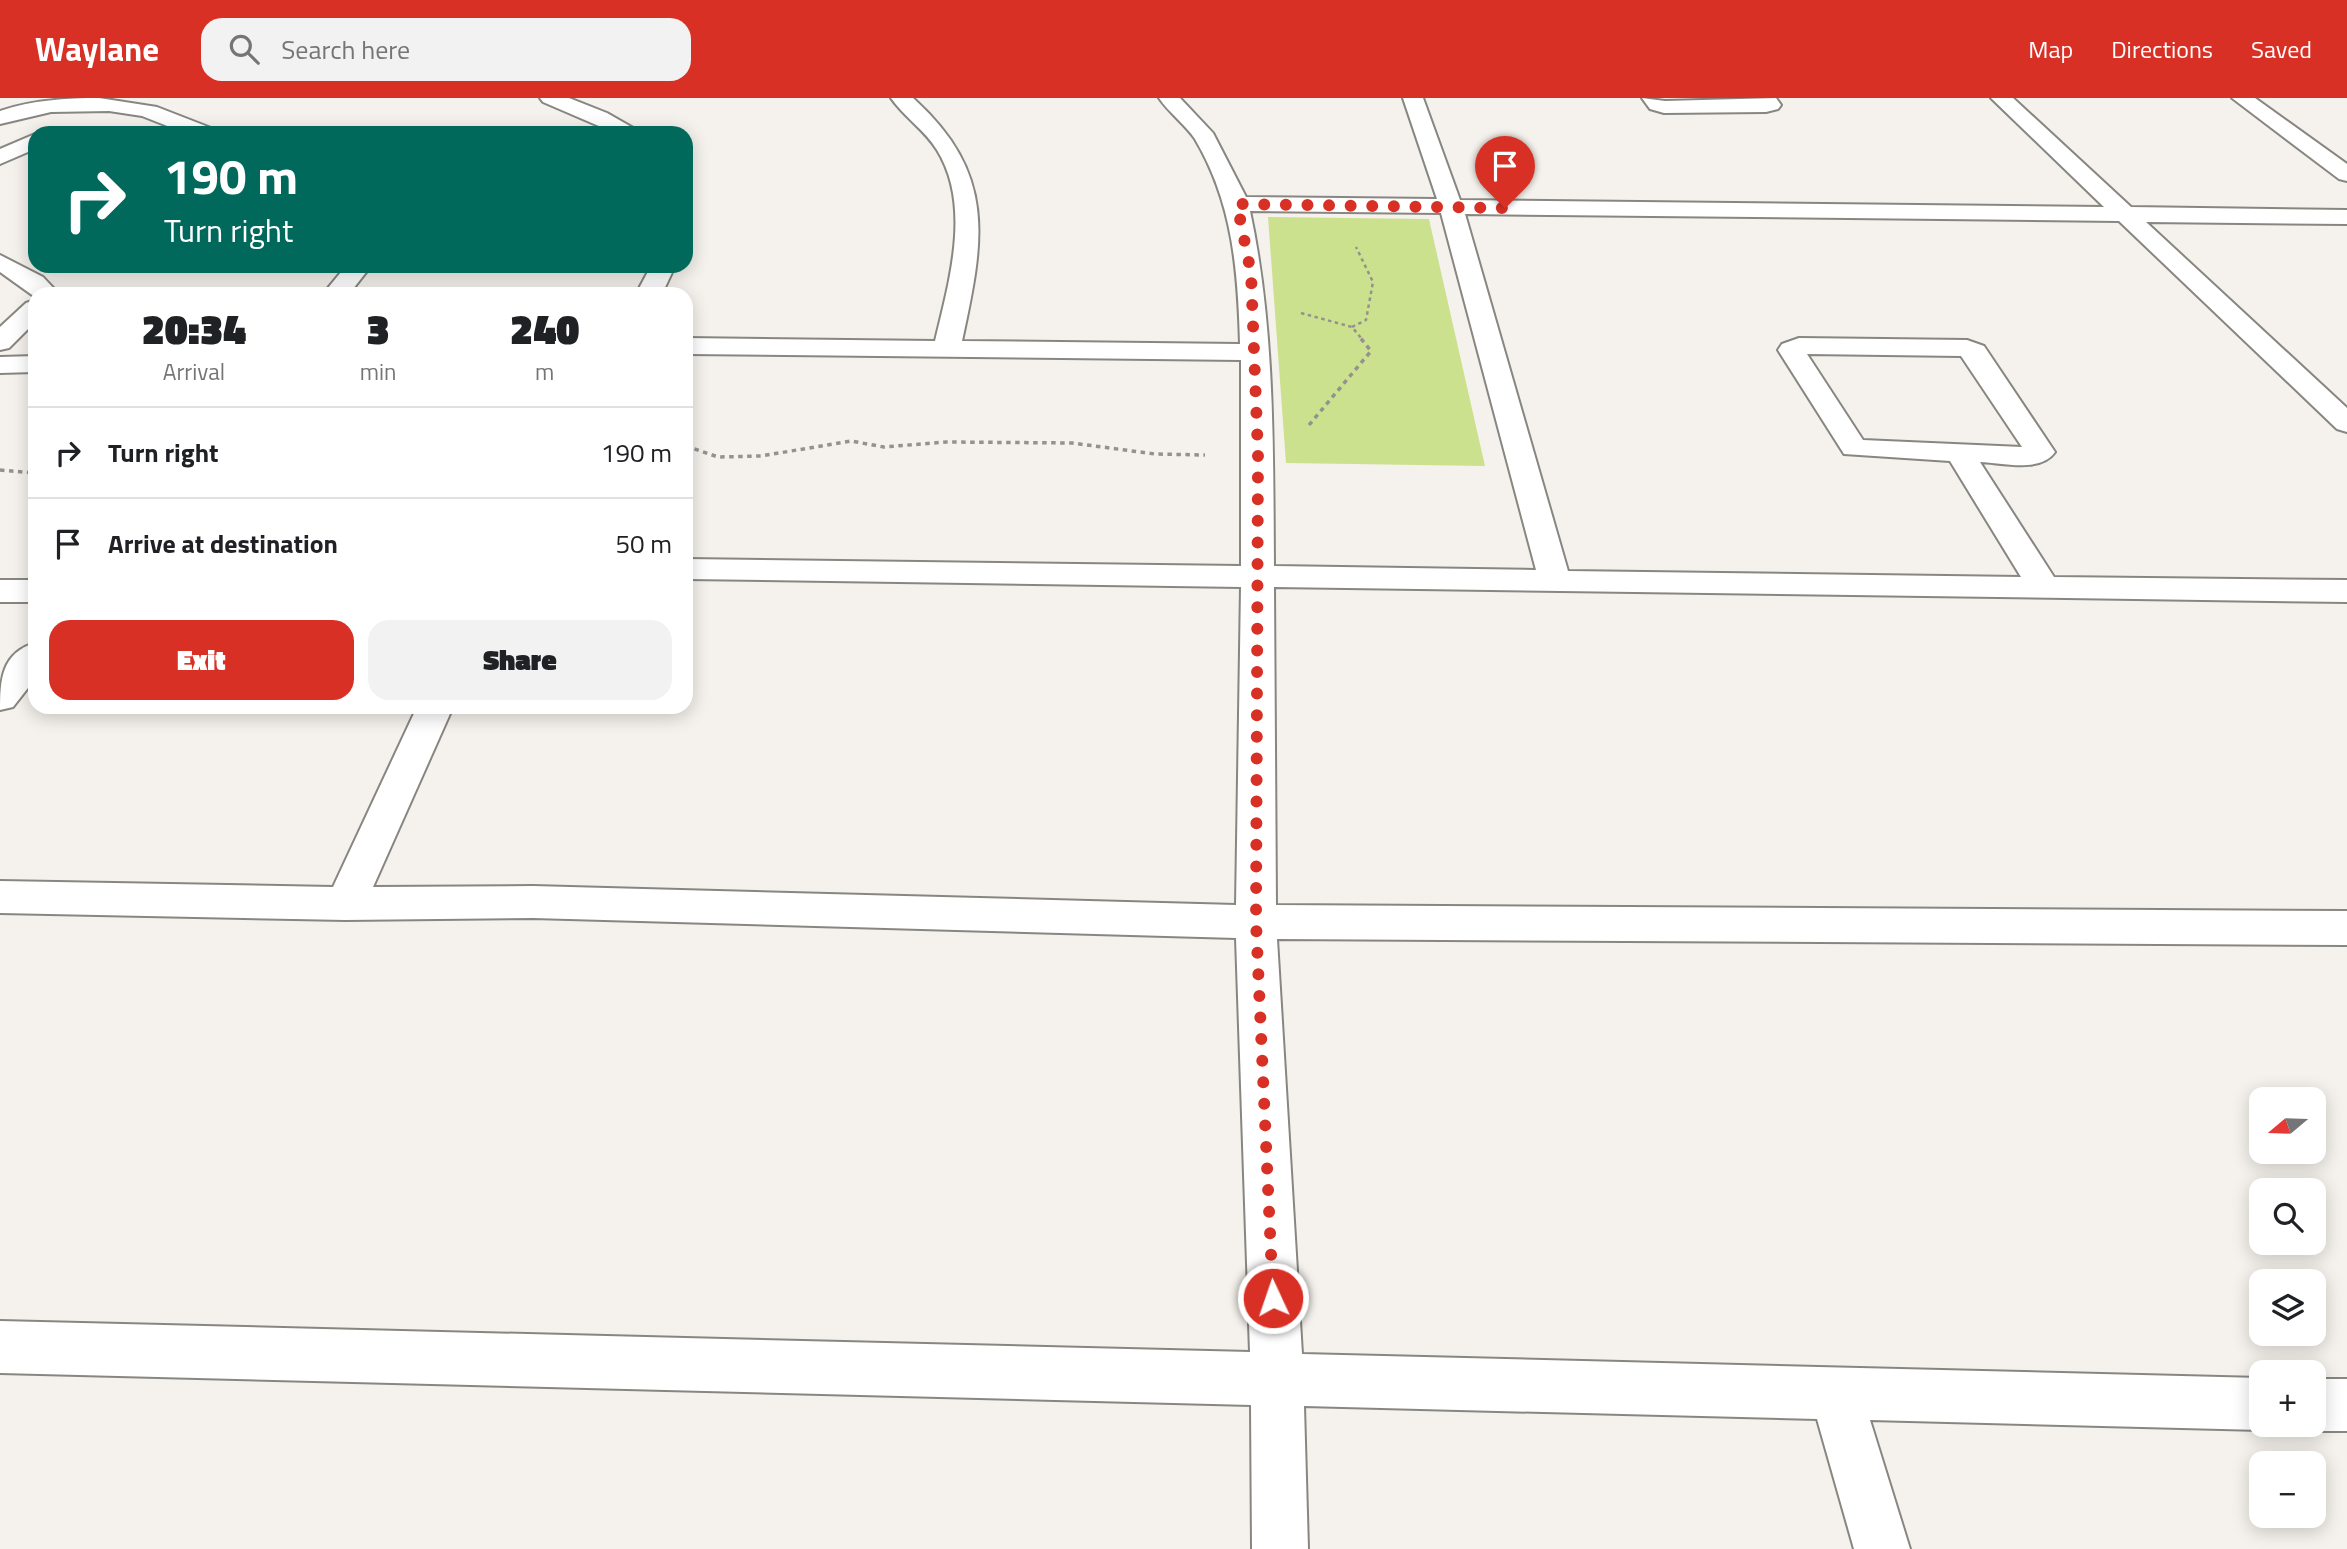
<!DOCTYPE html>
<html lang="en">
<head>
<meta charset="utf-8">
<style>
	body { margin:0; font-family:"Titillium Web",sans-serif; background:#f2f2f2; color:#202124; height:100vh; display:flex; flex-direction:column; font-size:26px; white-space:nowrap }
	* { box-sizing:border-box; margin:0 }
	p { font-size:23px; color:#757577 }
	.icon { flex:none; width:38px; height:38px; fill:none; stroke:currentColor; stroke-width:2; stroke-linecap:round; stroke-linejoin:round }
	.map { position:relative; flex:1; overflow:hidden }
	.panel { position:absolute; left:28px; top:189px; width:665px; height:427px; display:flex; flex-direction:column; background:#fff; border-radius:21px; box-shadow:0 4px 18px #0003 }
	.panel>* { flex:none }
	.top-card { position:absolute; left:28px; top:28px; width:665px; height:147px; border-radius:21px; box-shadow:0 4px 18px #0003; background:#00695c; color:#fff; overflow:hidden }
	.needle { width:46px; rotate:251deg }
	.tools { position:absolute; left:2249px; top:989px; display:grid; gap:14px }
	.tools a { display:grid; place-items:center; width:77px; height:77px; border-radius:14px; background:#fff; box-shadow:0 4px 18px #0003; font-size:35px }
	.pin { position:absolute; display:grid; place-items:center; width:60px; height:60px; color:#fff; margin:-72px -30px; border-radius:50% 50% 50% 0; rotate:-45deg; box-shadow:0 0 7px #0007 }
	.pin .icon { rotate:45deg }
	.me { position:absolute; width:77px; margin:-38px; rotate:357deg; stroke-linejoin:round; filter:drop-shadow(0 0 5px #0008) }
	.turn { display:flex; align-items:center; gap:24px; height:147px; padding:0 21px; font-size:32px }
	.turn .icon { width:91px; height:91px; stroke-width:2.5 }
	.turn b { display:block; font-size:49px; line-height:60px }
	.eta { display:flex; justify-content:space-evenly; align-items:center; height:119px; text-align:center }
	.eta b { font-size:42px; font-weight:800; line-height:49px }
	.cta { display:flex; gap:14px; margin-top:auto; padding:14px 21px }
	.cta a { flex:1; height:80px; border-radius:21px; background:#d93025; color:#fff; font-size:28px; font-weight:800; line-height:80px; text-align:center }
	.cta a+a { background:#f2f2f2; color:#202124 }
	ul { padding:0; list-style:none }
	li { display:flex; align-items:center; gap:21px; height:91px; padding:0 21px; border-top:2px solid #e0e0e0 }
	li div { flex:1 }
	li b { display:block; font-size:26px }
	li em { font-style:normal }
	header { display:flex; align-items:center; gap:42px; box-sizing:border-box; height:98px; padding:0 35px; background:#d93025; color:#fff }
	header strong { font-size:33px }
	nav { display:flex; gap:38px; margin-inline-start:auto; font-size:24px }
	.search { width:490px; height:63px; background:#f2f2f2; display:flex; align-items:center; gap:18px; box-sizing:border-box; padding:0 24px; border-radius:21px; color:#757577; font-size:26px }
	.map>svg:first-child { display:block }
</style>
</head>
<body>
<header>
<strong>Waylane</strong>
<div class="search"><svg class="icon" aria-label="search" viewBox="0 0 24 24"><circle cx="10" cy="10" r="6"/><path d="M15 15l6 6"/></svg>Search here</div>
<nav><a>Map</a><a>Directions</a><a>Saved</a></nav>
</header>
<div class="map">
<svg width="2347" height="1451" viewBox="0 0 2347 1451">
	<rect width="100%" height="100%" fill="#f5f2ed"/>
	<polygon fill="#cce18e" points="1268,119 1429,121 1485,368 1286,365"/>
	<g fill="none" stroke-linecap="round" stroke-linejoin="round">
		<defs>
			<g id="street">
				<path d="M99,0L157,9L211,30L214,35H185L142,18L109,13L51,14L0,26V13C32,2 66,0 99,0Z"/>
				<polygon points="540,0 569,0 607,15 642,35 615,35 543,4"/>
				<path d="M891,0H913C997,76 984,141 962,243L1240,246C1238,173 1233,105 1195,41C1185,26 1169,15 1159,0H1180L1213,35L1246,99L1437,101L1403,0H1423L1460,102L2104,109L1991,0H2013L2131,109L2347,112V126L2146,124L2347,310V334L2337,331L2119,123L1465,116L1568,473L2021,479L1950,363L1844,356L1778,252L1782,246L1799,240L1967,242L1984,248L2055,354C2040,375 2003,365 1980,364L2054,479L2347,482V504L1274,489L1276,807L2347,813V847L1277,841L1302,1256L2261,1280V1326H2275L2261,1332L1870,1322L1910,1451H1854L1817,1321L1304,1308L1308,1451H1252L1251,1307L0,1275V1223L1250,1254L1236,840L533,820L345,822L0,815V783L333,789L417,609H453L373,789L533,788L1236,807L1241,489L686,481V461L1241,468V262L686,256V240L935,243C949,184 972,108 937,52C925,32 904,19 891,0ZM1250,113L1441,115L1536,472L1274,468C1273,350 1275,229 1250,113ZM1807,256L1961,258L2022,349L1863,342Z"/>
				<polygon points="1642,0 1665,3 1776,0 1781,7 1778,11 1766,14 1664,15 1650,11"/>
				<polygon points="2232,0 2255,0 2347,66 2347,83 2339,81"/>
				<polygon points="35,36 35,51 0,66 0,51"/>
				<polygon points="0,157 43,179 59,196 35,196 35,199 0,174"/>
				<polygon points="346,168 371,168 349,196 323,196"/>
				<polygon points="651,168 675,168 662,196 636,196"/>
				<polygon points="35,202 35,224 9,250 0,252 0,229 26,205"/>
				<polygon points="35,258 35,274 0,275 0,259"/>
				<rect x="0" y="482" width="35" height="22"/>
				<path d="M35,545V581L13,609L0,612C0,583 1,555 35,545Z"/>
				<polygon points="2314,1281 2347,1281 2347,1333 2314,1333 2297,1326 2314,1326"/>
			</g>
		</defs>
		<use href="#street" stroke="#888681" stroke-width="4"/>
		<g stroke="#94928e" stroke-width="2.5" stroke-dasharray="3.5 3.5" stroke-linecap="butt">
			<polyline points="1301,215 1352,229 1361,240"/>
			<polyline points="1352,229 1366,222 1373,184 1356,149"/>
		</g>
		<g stroke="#94928e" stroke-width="3.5" stroke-dasharray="4.5 4.5" stroke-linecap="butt">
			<polyline points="1309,327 1371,253 1359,238"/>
			<polyline points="686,348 718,359 761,358 851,343 884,349 946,344 1072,345 1155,356 1205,357"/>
			<polyline points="0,372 35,375"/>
		</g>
		<use href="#street" fill="#fff" fill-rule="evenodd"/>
	</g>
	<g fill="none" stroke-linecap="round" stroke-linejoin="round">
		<polyline stroke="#d93025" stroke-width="12" stroke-dasharray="0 21.6" points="1273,1200 1256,824 1258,356 1251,175 1237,106 1505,110"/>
	</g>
</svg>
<div class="tools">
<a><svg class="needle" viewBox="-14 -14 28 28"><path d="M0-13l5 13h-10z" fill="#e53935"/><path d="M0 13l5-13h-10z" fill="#757577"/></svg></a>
<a><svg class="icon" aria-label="search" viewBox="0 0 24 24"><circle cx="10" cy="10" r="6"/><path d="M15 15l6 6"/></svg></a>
<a><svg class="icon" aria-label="layers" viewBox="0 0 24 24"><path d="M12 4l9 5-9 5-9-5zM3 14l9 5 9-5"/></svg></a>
<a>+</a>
<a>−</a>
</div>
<div class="pin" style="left:1505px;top:110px;background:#d93025"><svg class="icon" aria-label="arrive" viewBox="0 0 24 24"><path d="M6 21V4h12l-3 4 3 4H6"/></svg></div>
<svg class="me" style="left:1273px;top:1200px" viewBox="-20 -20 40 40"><circle r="17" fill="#d93025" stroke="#fff" stroke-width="3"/><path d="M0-11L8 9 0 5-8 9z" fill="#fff"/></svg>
<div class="top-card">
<div class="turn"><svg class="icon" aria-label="right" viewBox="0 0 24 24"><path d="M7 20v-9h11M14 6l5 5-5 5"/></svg><div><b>190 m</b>Turn right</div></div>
</div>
<section class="panel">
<div class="eta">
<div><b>20:34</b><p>Arrival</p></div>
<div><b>3</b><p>min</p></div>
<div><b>240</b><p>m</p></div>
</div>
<ul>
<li><svg class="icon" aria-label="right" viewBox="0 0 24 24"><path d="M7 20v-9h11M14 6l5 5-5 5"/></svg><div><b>Turn right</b></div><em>190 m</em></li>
<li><svg class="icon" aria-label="arrive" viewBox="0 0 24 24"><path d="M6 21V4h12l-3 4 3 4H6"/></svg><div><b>Arrive at destination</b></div><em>50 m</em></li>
</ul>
<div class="cta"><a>Exit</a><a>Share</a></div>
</section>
</div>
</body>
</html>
